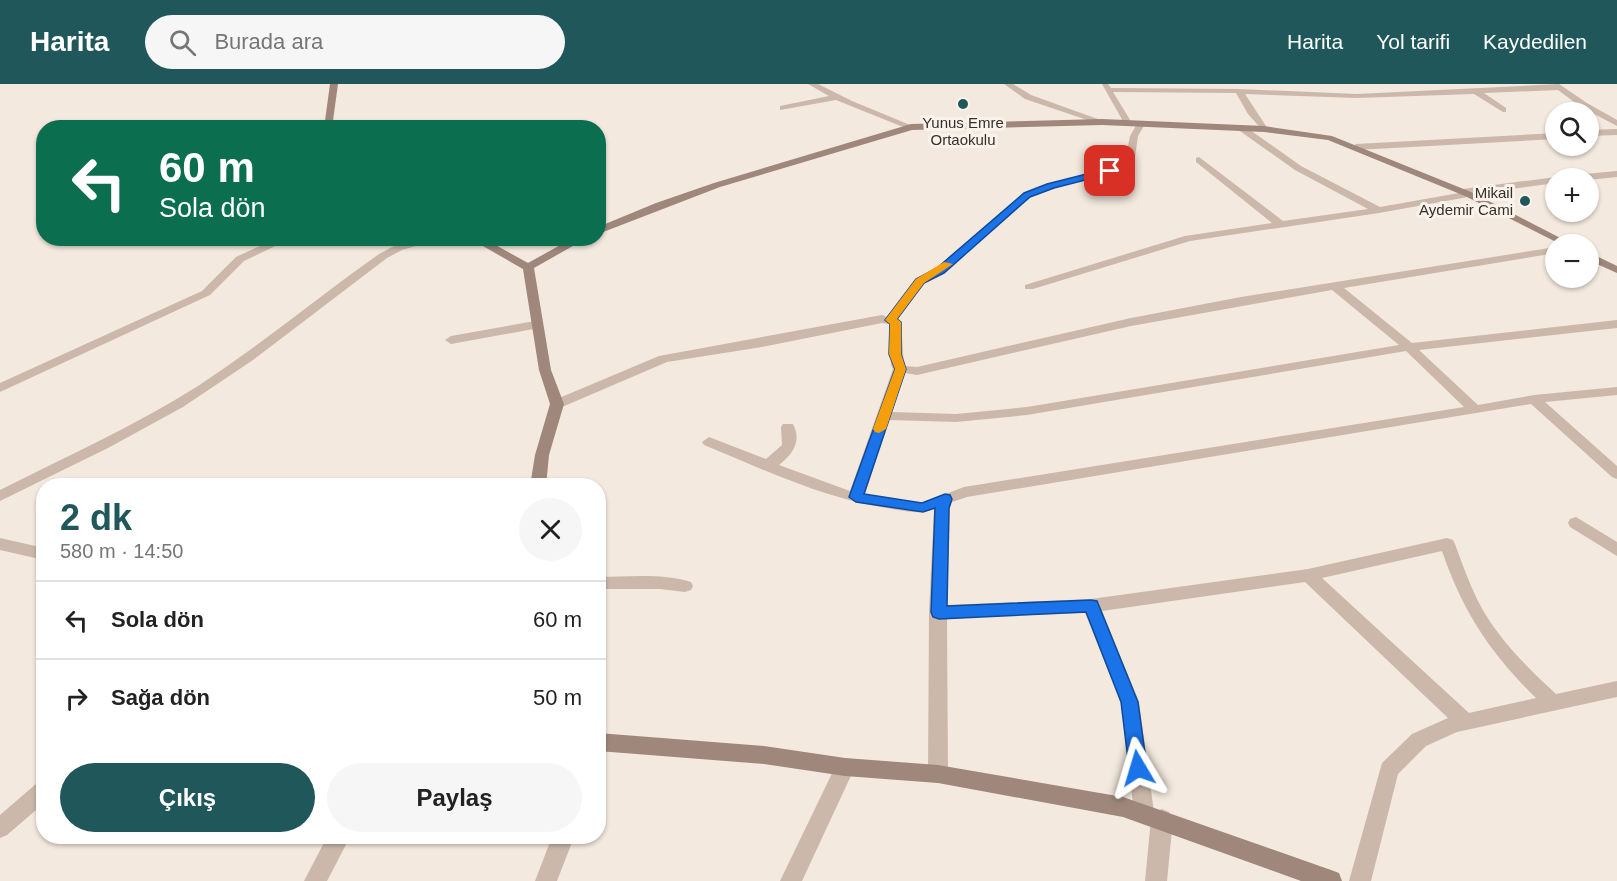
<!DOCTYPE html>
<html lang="tr">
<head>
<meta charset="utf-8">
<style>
	body { margin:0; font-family:Arial,sans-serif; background:#f6f6f6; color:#222; height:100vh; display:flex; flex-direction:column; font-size:22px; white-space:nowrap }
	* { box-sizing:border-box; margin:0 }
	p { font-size:20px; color:#767676 }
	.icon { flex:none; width:33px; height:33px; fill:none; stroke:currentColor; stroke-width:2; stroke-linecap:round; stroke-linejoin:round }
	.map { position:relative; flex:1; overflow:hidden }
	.side { position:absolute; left:36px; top:394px; width:570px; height:366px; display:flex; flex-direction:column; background:#fff; border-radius:24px; box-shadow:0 2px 4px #0004 }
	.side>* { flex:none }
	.banner { position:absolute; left:36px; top:36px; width:570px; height:126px; border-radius:24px; box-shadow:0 2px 4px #0004; background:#0b6e4f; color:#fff; overflow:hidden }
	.buttons { position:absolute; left:1545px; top:18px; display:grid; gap:12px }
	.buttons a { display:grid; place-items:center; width:54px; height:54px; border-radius:50%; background:#fff; box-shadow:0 2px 4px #0004; font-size:30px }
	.pin { position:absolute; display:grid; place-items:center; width:51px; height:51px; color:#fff; margin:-26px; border-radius:12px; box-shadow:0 3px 9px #0006 }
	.me { position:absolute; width:66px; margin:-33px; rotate:353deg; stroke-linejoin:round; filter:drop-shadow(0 0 4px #0008) }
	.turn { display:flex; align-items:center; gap:21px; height:126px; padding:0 24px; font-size:27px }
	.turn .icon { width:78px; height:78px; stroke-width:2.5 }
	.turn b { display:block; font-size:42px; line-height:51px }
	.round { display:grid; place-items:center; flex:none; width:63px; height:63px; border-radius:32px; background:#f6f6f6 }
	.summary { display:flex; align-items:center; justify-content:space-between; height:102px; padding:0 24px }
	h1 { font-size:36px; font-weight:700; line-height:45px; color:#1f575a }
	.action { display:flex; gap:12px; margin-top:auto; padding:12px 24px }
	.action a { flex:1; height:69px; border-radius:36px; background:#1f575a; color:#fff; font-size:24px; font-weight:700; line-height:69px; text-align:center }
	.action a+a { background:#f6f6f6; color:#222 }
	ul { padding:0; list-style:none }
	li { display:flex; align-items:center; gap:18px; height:78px; padding:0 24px; border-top:2px solid #e0e0e0 }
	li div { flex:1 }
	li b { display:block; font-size:22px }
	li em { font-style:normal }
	header { display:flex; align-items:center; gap:36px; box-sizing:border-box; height:84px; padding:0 30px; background:#1f575a; color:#fff }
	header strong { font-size:28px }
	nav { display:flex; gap:33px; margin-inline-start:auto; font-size:21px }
	.search { width:420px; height:54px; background:#f6f6f6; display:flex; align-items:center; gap:15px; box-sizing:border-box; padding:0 21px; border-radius:33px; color:#767676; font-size:22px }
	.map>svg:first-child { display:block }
</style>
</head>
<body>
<header>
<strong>Harita</strong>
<div class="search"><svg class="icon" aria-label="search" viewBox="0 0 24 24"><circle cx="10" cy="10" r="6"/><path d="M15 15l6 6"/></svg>Burada ara</div>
<nav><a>Harita</a><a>Yol tarifi</a><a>Kaydedilen</a></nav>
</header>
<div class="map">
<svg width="1617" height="797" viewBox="0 0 1617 797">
	<rect width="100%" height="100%" fill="#f3e9de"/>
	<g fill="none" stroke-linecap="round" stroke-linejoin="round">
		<g fill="#cbb8aa" fill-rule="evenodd">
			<polygon points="808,0 818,0 852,17 915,43 908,45 836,16 780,26 780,22 829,12"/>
			<polygon points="1004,0 1013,0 1031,11 1106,38 1099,40 1025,15"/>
			<polygon points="1102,0 1108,0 1111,4 1239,5 1357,10 1559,0 1587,19 1617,36 1617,42 1581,23 1558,6 1484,9 1506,24 1506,28 1503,28 1474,10 1357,14 1245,10 1268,45 1264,48 1248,30 1236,9 1113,8 1132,39 1128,42 1124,39"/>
			<path d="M1141,37L1145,40L1138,52L1135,73L1127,82L1113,89L1054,104L1030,113L944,188L924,199L898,235L901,238L904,282L917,283L1131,234L1241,213L1556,163V169L1344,204L1412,259L1617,236V244L1419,266L1478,321L1534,311L1617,303V311L1545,318L1617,382V395L1612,393L1531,320L967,413L952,418L950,424L947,521L1091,515L1308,485L1447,454L1453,456L1455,460C1462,479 1469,499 1478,517C1496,553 1527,583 1556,610L1617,597V613L1457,648L1426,662L1398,690L1371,797H1349L1382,679L1412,650L1448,634L1305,498L1102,527L1139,618L1154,728L1151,735L1144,738L1137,735L1134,728L1121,618L1085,529L947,534L948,690L945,696L938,699L931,696L928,690L929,528L934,425C922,430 911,428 898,426C829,417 767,387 704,361L702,358L709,353L714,355L766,375L782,361L781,343L783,340H793C802,357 793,370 779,381L850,407L893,285L891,281L889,240L882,239L762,263L667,278L562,323L557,324L550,320L552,317L659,272L882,231L887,233L916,195L936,184L1024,109L1048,100L1107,85L1121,78L1126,72L1130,52L1138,38ZM1332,206L1399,261L1027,323L956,330L892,328L905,289L917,291L1131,242ZM1406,267L1464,323L964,403L922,419L865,410L889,336L956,338L1027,331ZM1442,467C1463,528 1490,569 1536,614L1469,629L1322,494Z"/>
			<polygon points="1237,41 1243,41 1301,82 1380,123 1459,109 1463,105 1556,93 1560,94 1556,94 1556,99 1473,110 1468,113 1379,129 1190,157 1033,205 1025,205 1025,201 1185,152 1272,139 1196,78 1196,74 1199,73 1283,137 1368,125 1295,86 1237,45"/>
			<polygon points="1617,45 1617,51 1588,52 1588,46"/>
			<polygon points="1556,49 1556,55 1356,66 1352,63 1356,60"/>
			<polygon points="1617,87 1617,93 1588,96 1569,94 1574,91"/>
			<polygon points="277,154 292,154 244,177 210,211 0,308 0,299 202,207 236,173"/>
			<path d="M424,154H444L402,166L387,174L253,276L183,323L108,364L0,417V406C67,372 135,342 198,302C261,261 318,213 379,170L394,162Z"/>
			<polygon points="535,237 539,238 539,244 451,260 445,256 451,252"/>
			<polygon points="1576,433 1617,458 1617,472 1570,443 1568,439 1570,435"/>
			<polygon points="0,454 44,464 44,476 0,466"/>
			<path d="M598,493C628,493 662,489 691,498L693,502L691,506L685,508L660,505H598Z"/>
			<polygon points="845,674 852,677 855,683 802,797 780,797 838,677"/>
			<polygon points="44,697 44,719 7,751 0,754 0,731 37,699"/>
			<polygon points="1162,725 1169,728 1173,735 1167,797 1145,797 1151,735 1155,728"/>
			<polygon points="327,753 350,753 327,797 304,797"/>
			<polygon points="552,753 574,753 557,797 535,797"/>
		</g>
		<g fill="#9f877b" fill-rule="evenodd">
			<polygon points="330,0 338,0 332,44 324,44"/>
			<polygon points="1102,35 1264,42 1332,52 1471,108 1572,160 1560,160 1465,112 1328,56 1264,48 1102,41 912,46 720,103 598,150 598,143 656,119 714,99 911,40"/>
			<polygon points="469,154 483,154 528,179 573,154 587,154 534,184 551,286 564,320 549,371 546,402 530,402 535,371 550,320 539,286 523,185"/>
			<polygon points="1588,168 1617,182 1617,189 1588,176"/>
			<polygon points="598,649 764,662 845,674 938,681 1123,713 1331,786 1339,789 1342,797 1301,797 1123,733 938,699 845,692 764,680 598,667"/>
		</g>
	</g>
	<polygon fill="#1a73e8" stroke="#114b97" stroke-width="1.5" points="1110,84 1113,85 1113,89 1054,104 1030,113 944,189 924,199 897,235 901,238 901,270 906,285 864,410 922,419 945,410 950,411 952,415 949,424 947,522 1091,516 1097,517 1138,618 1147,684 1145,690 1138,693 1132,690 1129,684 1121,618 1086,528 939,535 933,533 931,528 935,424 923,428 856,418 849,413 895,285 889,270 890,240 885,236 916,195 937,184 1024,109 1047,100"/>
	<polygon fill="#f59e0b" points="944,178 953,180 924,199 897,235 901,238 901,270 906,285 886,345 879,349 875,348 873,345 895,285 889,270 890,240 885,236 916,195"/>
	<g fill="#1f575a" stroke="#faf3eb" stroke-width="2">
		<circle cx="963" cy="20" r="6"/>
		<circle cx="1525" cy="117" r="6"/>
	</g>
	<g text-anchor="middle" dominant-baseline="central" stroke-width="6" stroke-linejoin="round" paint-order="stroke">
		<g font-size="15" fill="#382e29" stroke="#faf3eb">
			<text x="963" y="38">Yunus Emre<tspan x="963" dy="17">Ortaokulu</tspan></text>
			<text x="1513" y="108" text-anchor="end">Mikail<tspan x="1513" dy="17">Aydemir Cami</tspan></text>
		</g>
	</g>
</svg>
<div class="buttons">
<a><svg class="icon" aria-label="search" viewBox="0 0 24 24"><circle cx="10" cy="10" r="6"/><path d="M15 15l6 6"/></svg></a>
<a>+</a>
<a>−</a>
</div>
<div class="pin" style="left:1110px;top:87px;background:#d93025"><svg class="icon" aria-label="arrive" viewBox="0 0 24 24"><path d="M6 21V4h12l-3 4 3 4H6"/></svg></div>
<svg class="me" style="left:1138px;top:684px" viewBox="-20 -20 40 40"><path d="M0-17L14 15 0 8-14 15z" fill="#1a73e8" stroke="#fff" stroke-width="4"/></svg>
<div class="banner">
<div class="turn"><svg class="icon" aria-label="left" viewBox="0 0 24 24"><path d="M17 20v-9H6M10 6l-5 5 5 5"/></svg><div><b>60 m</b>Sola dön</div></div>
</div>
<section class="side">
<div class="summary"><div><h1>2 dk</h1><p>580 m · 14:50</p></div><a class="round"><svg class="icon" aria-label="close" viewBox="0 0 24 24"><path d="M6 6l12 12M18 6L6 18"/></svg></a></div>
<ul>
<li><svg class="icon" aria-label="left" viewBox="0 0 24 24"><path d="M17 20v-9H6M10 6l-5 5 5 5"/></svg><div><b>Sola dön</b></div><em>60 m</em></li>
<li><svg class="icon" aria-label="right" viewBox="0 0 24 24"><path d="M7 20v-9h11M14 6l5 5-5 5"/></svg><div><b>Sağa dön</b></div><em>50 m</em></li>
</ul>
<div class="action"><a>Çıkış</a><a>Paylaş</a></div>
</section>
</div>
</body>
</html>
